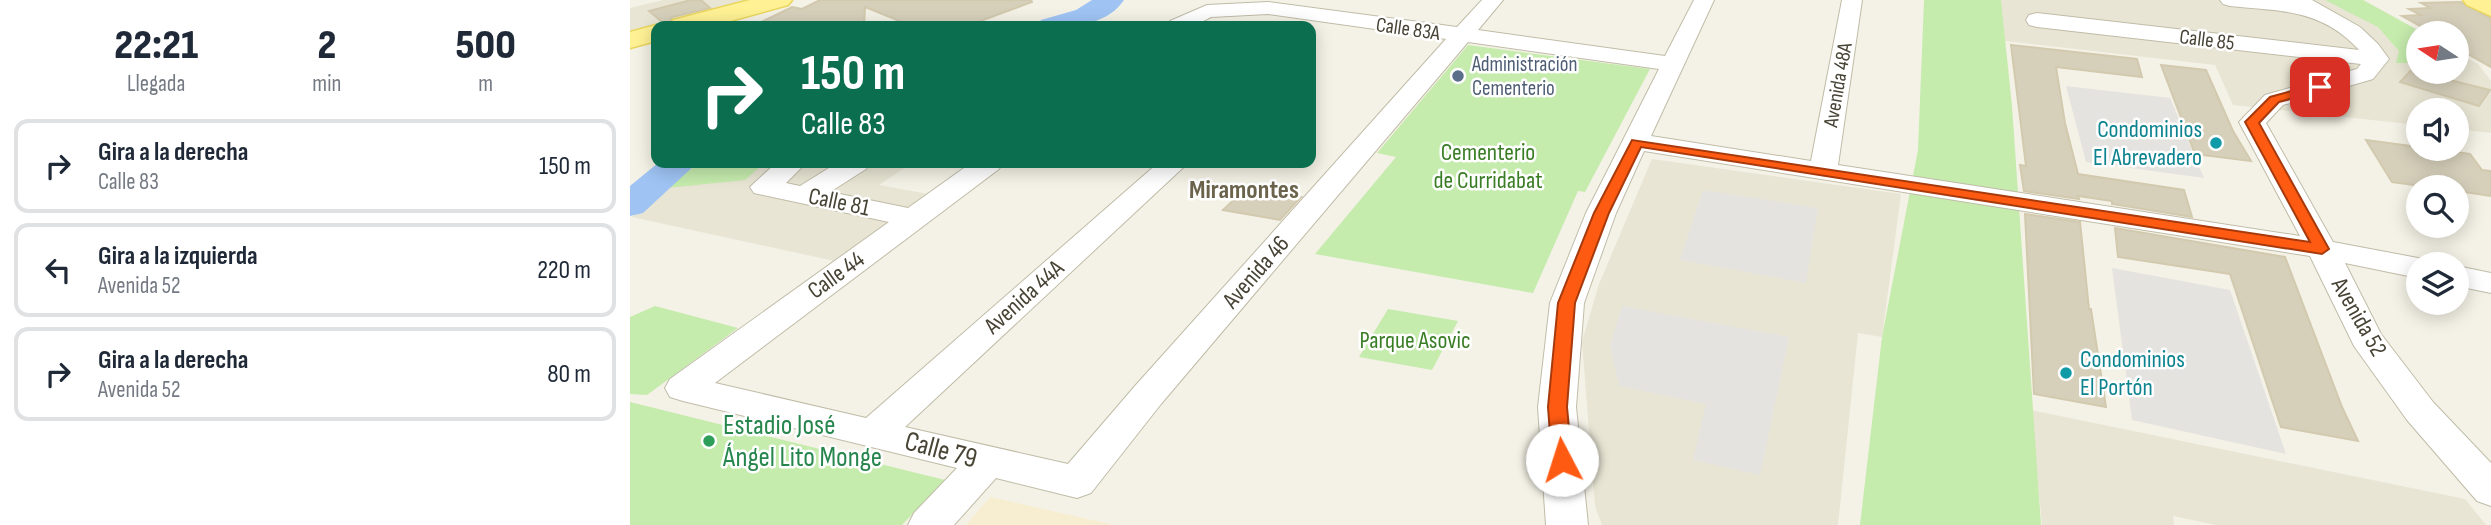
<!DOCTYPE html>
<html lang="es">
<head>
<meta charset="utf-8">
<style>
	body { margin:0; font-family:"Sofia Sans Condensed",sans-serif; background:#f2f2f3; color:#1f2937; height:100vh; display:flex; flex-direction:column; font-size:26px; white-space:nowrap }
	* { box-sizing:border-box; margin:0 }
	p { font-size:23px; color:#747a83 }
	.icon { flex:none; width:38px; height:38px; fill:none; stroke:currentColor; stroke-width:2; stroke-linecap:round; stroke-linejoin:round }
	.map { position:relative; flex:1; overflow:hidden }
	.panel { display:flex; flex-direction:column; background:#fff; width:630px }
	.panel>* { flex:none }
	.banner { position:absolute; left:21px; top:21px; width:665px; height:147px; border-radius:14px; box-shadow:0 4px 18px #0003; background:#0b6e4f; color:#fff; overflow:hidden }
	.needle { width:46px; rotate:282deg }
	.fabs { position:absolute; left:1776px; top:21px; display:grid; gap:14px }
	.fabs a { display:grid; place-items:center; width:63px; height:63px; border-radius:50%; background:#fff; box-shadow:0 4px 18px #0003; font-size:35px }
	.pin { position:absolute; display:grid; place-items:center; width:60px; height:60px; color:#fff; margin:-30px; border-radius:14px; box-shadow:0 4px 10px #0006 }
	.me { position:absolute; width:77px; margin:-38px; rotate:355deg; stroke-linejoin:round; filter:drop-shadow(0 0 5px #0008) }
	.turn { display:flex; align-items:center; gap:24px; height:147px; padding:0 35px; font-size:32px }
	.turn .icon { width:91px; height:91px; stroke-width:2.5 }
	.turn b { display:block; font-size:49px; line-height:60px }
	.eta { display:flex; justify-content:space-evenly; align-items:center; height:119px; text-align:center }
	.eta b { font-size:42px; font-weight:800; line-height:49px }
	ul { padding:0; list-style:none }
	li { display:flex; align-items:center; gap:21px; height:94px; margin:0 14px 10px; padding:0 21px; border:4px solid #e0e1e3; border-radius:14px }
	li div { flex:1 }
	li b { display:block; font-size:26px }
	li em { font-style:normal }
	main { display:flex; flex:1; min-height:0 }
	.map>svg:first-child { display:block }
</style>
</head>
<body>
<main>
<section class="panel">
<div class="eta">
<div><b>22:21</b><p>Llegada</p></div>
<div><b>2</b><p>min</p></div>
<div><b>500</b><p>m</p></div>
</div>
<ul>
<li><svg class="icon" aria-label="right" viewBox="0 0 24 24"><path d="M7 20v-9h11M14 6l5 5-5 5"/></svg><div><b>Gira a la derecha</b><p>Calle 83</p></div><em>150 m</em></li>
<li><svg class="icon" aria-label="left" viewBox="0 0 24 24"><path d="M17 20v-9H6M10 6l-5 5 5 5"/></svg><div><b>Gira a la izquierda</b><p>Avenida 52</p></div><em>220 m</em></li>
<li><svg class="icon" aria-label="right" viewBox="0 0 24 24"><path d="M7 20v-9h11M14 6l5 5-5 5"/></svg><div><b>Gira a la derecha</b><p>Avenida 52</p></div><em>80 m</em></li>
</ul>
</section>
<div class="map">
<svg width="1861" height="525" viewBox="0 0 1861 525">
	<rect width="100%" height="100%" fill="#f4f2e6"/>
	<g fill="#e8e5d4">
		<polygon points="33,0 122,0 0,31 0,8"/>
		<polygon points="1371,0 1733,0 1793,33 1788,33 1788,72 1827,72 1827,53 1848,64 1861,81 1861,133 1827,129 1827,110 1788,110 1788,125 1603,105 1585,65 1375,41"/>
		<polygon points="1022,159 1271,194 1252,337 1228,333 1208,525 972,525 965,506 952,342 969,284"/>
		<polygon points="60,163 282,163 249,185 304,195 209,262 2,217"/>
		<polygon points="1401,410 1835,499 1856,525 1586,525 1543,516 1544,525 1412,525"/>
	</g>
	<polygon fill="#f7edd0" points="360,497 484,525 336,525"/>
	<g fill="#c5ebad">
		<polygon points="1294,0 1371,0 1382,106 1411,525 1230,525 1252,337 1288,150"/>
		<polygon points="1695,0 1733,0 1793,33 1788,33 1788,63 1766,63 1769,51 1748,27"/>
		<polygon points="838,45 1020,69 955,192 948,191 903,293 685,254 766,157 747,153"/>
		<polygon points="72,163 134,163 115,180 27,189"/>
		<polygon points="25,306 108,328 17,395 0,394 0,317"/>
		<polygon points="758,309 828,321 802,370 729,357"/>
		<polygon points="0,402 315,480 272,525 0,525"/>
	</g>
	<g fill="#e5e3df">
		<polygon points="1436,86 1540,98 1574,178 1456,162"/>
		<polygon points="1073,190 1188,208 1176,283 1050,260"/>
		<polygon points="1482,268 1600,290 1656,454 1502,420"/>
		<polygon points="992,306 1159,337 1130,475 1063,460 1076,404 989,386 980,345"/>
	</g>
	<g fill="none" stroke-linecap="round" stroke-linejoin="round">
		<g fill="#9fc4f4" fill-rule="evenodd">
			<path d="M462,0H494C475,28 437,27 407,26L411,20L446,10Z"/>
			<polygon points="28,163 67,163 13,213 0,216 0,186"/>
		</g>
	</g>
	<g fill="#d6d0bb" stroke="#d2c9ae" stroke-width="2">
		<polygon points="61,0 71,0 80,8 42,17 37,26 19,11"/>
		<polygon points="190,0 401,0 402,2 337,26 282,26 235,7 234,26 123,26 162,7 172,9"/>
		<polygon points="1830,2 1861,18 1861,67 1827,48 1827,33 1803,33 1772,16 1791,15 1779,9 1800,8 1791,3"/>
		<polygon points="1381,45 1507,59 1512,77 1426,67 1435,123 1448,174 1554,190 1562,217 1482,204 1482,201 1448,196 1449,199 1394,191 1390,165 1396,166"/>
		<polygon points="1531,65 1576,70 1603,131 1621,161 1565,154"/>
		<polygon points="1783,68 1788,72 1860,90 1849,106 1770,82"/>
		<polygon points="1736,140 1840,154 1852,170 1861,171 1861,196 1827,191 1827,187 1799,187 1762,182"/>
		<polygon points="614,190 671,197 650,220 593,210"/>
		<polygon points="1395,214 1450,222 1459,309 1461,309 1476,407 1404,394"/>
		<polygon points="1485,228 1655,257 1712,407 1728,441 1651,427 1600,274 1488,257"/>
	</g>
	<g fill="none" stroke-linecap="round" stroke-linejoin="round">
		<defs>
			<g id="minor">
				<path d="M852,0H873L848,30L1035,56L1064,0H1084L1021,136L1181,161L1212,0H1232L1208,165L1670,236L1609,122L1635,95L1727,69L1731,64L1407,27L1399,25L1396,20L1399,15L1407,13L1729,50C1692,9 1650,11 1600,6L1593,4L1590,0H1682L1730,27L1748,44L1759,59L1743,79L1653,105L1636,123L1703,242L1788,258L1801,264H1788V278L1715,263L1751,334L1803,402L1861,463V506L1847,501L1777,420L1724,346L1680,256L1014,151L986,213L954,303L946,407L958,525H916L908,407L920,303L956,213L1029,69L838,42L531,404L461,493L447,498L366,478L324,525H278L284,513L327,468L53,401L40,397L35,388L40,379L259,222L124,193L120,187L146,163H176L156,183L170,186L207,163H240L236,169L200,192L278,208L341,163H373L369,169L85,383L236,418L528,163H558L275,427L438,464L505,386L816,39L638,14L581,17L564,26H537L540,21L577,5L638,2L827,27Z"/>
				<polygon points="1827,266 1861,273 1861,293 1827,286"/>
			</g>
			<g id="major">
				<polygon points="120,0 162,0 158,5 82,26 40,26 43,20"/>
				<polygon points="1833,0 1861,0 1861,16 1837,5"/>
				<polygon points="26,25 32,26 26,26 26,41 0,48 0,32"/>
			</g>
		</defs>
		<use href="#minor" stroke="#c0bca8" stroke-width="2"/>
		<use href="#major" stroke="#ead65e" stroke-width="3"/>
		<use href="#minor" fill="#fff" fill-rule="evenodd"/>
		<use href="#major" fill="#fff194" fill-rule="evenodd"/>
	</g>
	<polygon fill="#ff5a12" stroke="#a63a0c" stroke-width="2" points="1690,83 1696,87 1694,90 1649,102 1629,123 1699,249 1692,254 1011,147 979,213 945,303 937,407 942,460 939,465 932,467 925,465 922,460 918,407 928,303 964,213 1002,140 1680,242 1615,122 1640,97"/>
	<circle fill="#5c6f8a" stroke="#fff" stroke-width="2.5" cx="828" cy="76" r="7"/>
	<g fill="#0f9aa8" stroke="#fff" stroke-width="2.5">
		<circle cx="1586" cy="143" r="7"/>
		<circle cx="1436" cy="373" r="7"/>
	</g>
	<circle fill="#2e9e5b" stroke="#fff" stroke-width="2.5" cx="79" cy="441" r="7"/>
	<g text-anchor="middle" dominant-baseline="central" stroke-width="5" stroke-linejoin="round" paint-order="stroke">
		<g font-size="21" fill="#474335" stroke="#fff">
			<text transform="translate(778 29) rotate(8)">Calle 83A</text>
			<text transform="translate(1577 40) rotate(7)">Calle 85</text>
			<text transform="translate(1208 85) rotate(-80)">Avenida 48A</text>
		</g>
		<g font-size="21" fill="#4e5e75" stroke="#fff" text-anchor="start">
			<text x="842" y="64">Administración<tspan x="842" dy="24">Cementerio</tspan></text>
		</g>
		<g font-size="24" fill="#0d838f" stroke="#fff" text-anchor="end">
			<text x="1572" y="129">Condominios<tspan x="1572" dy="28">El Abrevadero</tspan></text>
			<text x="1450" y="359" text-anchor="start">Condominios<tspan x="1450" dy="28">El Portón</tspan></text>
		</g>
		<g font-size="24" fill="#397d25" stroke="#fff">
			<text x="858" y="152">Cementerio<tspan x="858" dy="28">de Curridabat</tspan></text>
			<text x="785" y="340">Parque Asovic</text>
		</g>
		<g font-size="24" fill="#474335" stroke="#fff">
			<text transform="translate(209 202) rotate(12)">Calle 81</text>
			<text transform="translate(626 272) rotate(-49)">Avenida 46</text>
			<text transform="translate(206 275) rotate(-36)">Calle 44</text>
			<text transform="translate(394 297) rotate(-42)">Avenida 44A</text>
			<text transform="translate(1729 317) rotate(60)">Avenida 52</text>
		</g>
		<g font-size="26" font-weight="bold" fill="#6b634c" stroke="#fff">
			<text x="614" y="190">Miramontes</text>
		</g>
		<g font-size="28" fill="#27864d" stroke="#fff" text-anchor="start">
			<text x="93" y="425">Estadio José<tspan x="93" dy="32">Ángel Lito Monge</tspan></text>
		</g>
		<g font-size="28" fill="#474335" stroke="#fff">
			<text transform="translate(311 450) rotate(15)">Calle 79</text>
		</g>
	</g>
</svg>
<div class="fabs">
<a><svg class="needle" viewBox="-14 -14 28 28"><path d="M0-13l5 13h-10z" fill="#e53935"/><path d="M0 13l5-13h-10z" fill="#747a83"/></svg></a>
<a><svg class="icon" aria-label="sound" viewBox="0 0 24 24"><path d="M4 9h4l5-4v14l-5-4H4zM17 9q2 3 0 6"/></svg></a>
<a><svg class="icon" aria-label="search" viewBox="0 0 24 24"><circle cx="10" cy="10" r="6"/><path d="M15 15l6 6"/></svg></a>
<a><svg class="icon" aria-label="layers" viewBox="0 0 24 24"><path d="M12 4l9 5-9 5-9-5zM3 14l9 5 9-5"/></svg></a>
</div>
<div class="pin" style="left:1690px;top:87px;background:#d93025"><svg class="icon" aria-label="arrive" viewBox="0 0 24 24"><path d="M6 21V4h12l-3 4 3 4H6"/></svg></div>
<svg class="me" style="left:932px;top:460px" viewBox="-20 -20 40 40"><circle r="19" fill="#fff"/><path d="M0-13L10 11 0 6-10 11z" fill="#ff5a12"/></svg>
<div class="banner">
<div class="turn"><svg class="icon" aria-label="right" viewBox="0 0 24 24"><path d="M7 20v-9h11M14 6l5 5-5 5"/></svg><div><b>150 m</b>Calle 83</div></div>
</div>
</div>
</main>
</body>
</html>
